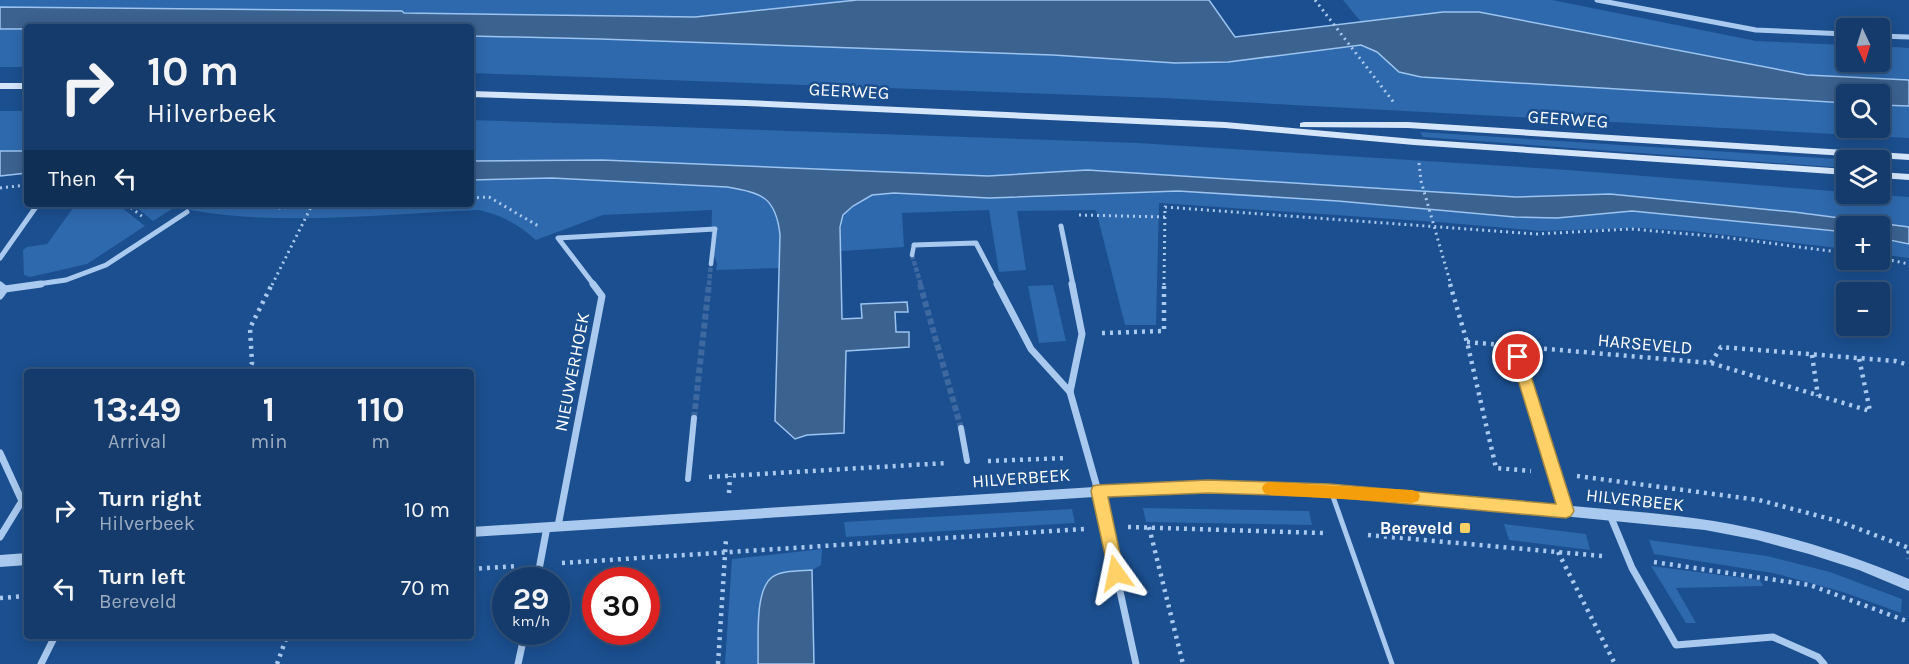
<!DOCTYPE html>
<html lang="en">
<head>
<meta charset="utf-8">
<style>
	body { margin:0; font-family:Karla,sans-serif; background:#214673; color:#f1f3f6; height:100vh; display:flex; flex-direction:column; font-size:22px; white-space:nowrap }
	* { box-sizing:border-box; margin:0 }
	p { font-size:20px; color:#9dadc1 }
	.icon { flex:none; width:33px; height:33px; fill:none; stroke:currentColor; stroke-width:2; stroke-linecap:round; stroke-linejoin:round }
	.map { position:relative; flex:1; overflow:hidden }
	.drawer { position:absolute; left:24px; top:369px; width:450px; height:270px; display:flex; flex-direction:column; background:#143b6b; border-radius:6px; box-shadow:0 3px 15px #0003,0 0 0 2px #33557e }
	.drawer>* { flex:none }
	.banner { position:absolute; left:24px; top:24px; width:450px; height:183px; border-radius:6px; box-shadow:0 3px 15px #0003,0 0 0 2px #33557e; background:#143b6b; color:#f1f3f6; overflow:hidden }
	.needle { width:39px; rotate:176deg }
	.controls { position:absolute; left:1836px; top:18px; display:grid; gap:12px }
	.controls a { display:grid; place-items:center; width:54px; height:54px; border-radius:6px; background:#143b6b; box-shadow:0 3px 15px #0003,0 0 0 2px #33557e; font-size:30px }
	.speed { position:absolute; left:492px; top:567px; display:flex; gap:12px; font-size:30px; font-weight:700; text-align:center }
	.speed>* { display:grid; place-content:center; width:78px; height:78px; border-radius:50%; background:#143b6b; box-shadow:0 3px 15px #0003,0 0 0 2px #33557e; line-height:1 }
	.speed small { font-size:15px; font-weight:400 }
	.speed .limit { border:9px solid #d22; background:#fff; color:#111 }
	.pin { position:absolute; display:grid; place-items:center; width:51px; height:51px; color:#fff; margin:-26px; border:3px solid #fff; border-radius:50%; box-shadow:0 2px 6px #0007 }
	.me { position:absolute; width:66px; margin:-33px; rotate:348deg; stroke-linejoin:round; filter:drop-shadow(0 0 4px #0008) }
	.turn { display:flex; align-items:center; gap:21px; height:126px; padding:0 24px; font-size:27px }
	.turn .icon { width:78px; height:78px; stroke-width:2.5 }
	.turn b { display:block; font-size:42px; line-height:51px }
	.then { display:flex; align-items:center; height:57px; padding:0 24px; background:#0003; gap:12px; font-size:22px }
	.eta { display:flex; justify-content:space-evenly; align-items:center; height:102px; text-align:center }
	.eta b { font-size:36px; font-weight:700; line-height:42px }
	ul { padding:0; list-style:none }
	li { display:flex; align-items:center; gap:18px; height:78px; padding:0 24px }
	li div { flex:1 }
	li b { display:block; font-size:22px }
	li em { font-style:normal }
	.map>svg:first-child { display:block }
</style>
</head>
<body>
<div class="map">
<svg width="1909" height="664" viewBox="0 0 1909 664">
	<rect width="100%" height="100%" fill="#1b4f8f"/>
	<g fill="#2e69ad">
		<polygon points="0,0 857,0 695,17 404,13 401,11 0,7"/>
		<polygon points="1343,0 1552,0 1756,41 1846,45 1846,62 1880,62 1880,46 1909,48 1909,80 1807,75 1479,12 1443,12 1361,22"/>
		<rect x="0" y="29" width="27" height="38"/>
		<polygon points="471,36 600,39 1053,55 1175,63 1228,62 1361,45 1378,52 1399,72 1421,77 1846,103 1846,128 1880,128 1880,105 1909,106 1909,138 1163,98 471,73"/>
		<rect x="0" y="111" width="27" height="40"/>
		<polygon points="471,120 1138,143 1568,170 1909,197 1909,227 1794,212 1610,194 1516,197 1087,170 988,176 602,160 471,161"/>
		<polygon points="1420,132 1852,160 1846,160 1846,168 1423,137"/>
		<path d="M552,178L727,187C785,197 780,216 780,268L716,270L717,263L711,250L712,210L603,215L536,240C519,225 502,215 479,210C381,214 271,228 175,207L153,221L132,204H471V180Z"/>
		<path d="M1178,191L1338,201L1515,217L1557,218L1632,211L1846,232V249L1691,231L1640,228L1540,231L1437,222L1159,203L1156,325H1125L1096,210L1017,211L1026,270L999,272L989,210L902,213L904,247L841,251C840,222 840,205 873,195C910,185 954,198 991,198C1054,198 1116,193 1178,191Z"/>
		<polygon points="76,204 117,204 145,226 87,264 30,277 24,275 23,250 27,247 47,244"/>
		<polygon points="1880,238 1909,244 1909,258 1880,254"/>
		<polygon points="1053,285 1066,341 1039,343 1028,286"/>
		<polygon points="1143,508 1309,511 1312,525 1146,522"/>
		<polygon points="1072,509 1075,523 846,537 844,522"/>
		<polygon points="1504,524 1586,534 1590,550 1509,540"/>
		<polygon points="1649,540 1767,556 1830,572 1902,599 1901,613 1843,592 1773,573 1654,554"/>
		<polygon points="822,549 821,565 812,570 787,572 761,594 758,664 725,664 732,559"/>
		<polygon points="1651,566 1760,580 1763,586 1676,588 1696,623 1686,623"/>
	</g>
	<g fill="#3c6290" stroke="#9cc4f0" stroke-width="1.5">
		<polygon points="857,0 1209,0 1235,37 1443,12 1479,12 1807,75 1909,80 1909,106 1880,105 1880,94 1846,94 1846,103 1421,77 1399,72 1377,52 1361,45 1228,62 1175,63 1053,55 600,39 471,36 471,27 0,29 0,7 402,11 404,13 695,17"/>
		<polygon points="0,151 27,151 27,173 0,176"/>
		<path d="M602,160L988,176L1087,170L1516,197L1610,194L1794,212L1909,227V244L1880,238V226H1846V232L1632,211L1557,218L1515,217L1338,201L1178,191L989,198L894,193L872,195L853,206L843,215L840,227L842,319L862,318L861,304L907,302L908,312H895L896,332H909V347L846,351L844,433L807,435L795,439L775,421L780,235C776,197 762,193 727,187L552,178L471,180V161Z"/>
		<path d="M812,570L814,664H758C759,642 754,593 771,578C780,570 801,571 812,570Z"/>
	</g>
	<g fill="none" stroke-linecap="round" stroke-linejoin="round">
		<g stroke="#3d69a0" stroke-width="4.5" stroke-dasharray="4.5 2" stroke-linecap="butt">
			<polyline points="912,255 921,285"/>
			<polyline points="709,285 711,264"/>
		</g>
		<g stroke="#3d69a0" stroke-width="6" stroke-dasharray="6 3" stroke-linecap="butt">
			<polyline points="920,284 961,428"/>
			<polyline points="694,418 709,284"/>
		</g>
		<g stroke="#a9c9ee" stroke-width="3" stroke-dasharray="2 4" stroke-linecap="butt">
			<polyline points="1315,0 1395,104"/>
			<polyline points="1419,163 1421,181 1451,285"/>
			<polyline points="0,188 26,185"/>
			<polyline points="471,198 489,197 540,227"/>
			<polyline points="126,204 143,217"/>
			<polyline points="261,204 277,208 364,204"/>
			<polyline points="1079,215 1165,217"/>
			<polyline points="1880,258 1909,264"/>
			<polyline points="272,285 311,207"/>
			<polyline points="1164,285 1165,207 1536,234 1631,229 1722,237 1846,253"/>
		</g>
		<g stroke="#a9c9ee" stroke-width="4.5" stroke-dasharray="3 5" stroke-linecap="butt">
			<polyline points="1450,284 1467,342 1496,468 1531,471"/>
			<polyline points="1102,333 1164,331 1164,284"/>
			<polyline points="1467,342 1502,345"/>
			<polyline points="1536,348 1711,363 1870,411 1859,358"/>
			<polyline points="1812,355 1818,396"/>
			<polyline points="1711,363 1721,347 1895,361 1909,365"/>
			<polyline points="248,372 252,363 250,328 272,284"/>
			<polyline points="407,372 443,370"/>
			<polyline points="988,461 1067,458"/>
			<polyline points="1577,476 1759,500 1838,521 1909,548 1908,559"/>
			<polyline points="709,477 947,463"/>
			<polyline points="729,493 730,476"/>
			<polyline points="1128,527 1324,533"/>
			<polyline points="1149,527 1183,664"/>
			<polyline points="1368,535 1602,556"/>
			<polyline points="1558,552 1615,664"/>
			<polyline points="1654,562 1810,585 1909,622"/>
			<polyline points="562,563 1084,529"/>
			<polyline points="471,569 518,566"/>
			<polyline points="0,598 27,596"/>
			<polyline points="277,664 287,636"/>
			<polyline points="718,664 726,539"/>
		</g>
		<polyline stroke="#a9c9ee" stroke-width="5" points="1331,491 1392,664"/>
		<g stroke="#a9c9ee" stroke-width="4.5">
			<polyline points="912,255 914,245"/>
			<polyline points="711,264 715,229"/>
		</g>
		<g stroke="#a9c9ee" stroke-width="6">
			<polyline points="961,428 967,461"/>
			<polyline points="688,479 694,418"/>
		</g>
		<g stroke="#a9c9ee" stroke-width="5">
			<polyline points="1597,0 1756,30 1846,34"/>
			<polyline points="1880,36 1909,37"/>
			<polyline points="1061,226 1073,285"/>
			<polyline points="914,245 976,243 998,285"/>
			<polyline points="0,258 38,204"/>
			<polyline points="31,285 66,280 106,265 187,212"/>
			<polyline points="594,285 558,238 715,229"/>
		</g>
		<g stroke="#a9c9ee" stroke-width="7">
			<polyline points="997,284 1031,349 1070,392"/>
			<polyline points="1072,284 1082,334 1070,392 1098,491 1136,664"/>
			<polyline points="0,285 5,289 0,296"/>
			<polyline points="5,289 41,284"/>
			<polyline points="1518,357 1566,511"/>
			<polyline points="0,453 22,501 0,537"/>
			<polyline points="1610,515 1632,568 1676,645 1773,637 1818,657 1824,664"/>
			<polyline points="558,526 602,296 593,284"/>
			<polyline points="537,580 547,527"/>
			<polyline points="41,664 55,636"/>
			<polyline points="518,664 525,632"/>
		</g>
		<g fill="#a9c9ee" fill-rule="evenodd">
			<path d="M1191,483C1311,483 1430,492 1550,504C1610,510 1671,513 1731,524C1792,536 1852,555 1909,579V591L1859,570L1809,554L1757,540L1705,530L1439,504L1290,494H1141L471,537V527L1141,484Z"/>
			<polygon points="27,553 27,565 0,567 0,555"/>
		</g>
		<g fill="#d6e6fa" fill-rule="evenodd">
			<rect x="0" y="83" width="27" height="6"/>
			<polygon points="471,91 746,100 1225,122 1414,139 1846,169 1846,175 1414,145 1225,128 746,106 471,97"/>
			<polygon points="1304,122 1408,122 1909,154 1909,160 1408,128 1300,127 1300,123"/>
			<polygon points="1880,172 1909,174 1909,180 1880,178"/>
		</g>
	</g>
	<polygon fill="#ffd166" stroke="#a68842" stroke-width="1.5" points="1518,352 1525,357 1574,511 1571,516 1566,518 1330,497 1208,493 1108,497 1124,573 1122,578 1116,580 1110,578 1091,491 1093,486 1098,485 1208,480 1330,484 1556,504 1511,357"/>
	<polygon fill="#f59e0b" points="1270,482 1412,490 1418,492 1420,496 1418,501 1412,503 1270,495 1264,493 1262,488 1264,484"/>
	<rect fill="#ffd166" stroke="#1b4f8f" stroke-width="2" x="1459" y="522" width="12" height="12" rx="3"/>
	<g text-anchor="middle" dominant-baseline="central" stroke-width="5" stroke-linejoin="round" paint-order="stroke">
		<g font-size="18" fill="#fff" stroke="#1b4f8f">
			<text transform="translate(849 91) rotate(3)">GEERWEG</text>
			<text transform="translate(1568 119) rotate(4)">GEERWEG</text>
			<text transform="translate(1645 344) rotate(5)">HARSEVELD</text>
			<text transform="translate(572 372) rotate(-79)">NIEUWERHOEK</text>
			<text transform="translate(1021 478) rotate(-4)">HILVERBEEK</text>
			<text transform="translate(1635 500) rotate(6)">HILVERBEEK</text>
		</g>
		<g font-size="18" font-weight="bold" fill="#fff" stroke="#1b4f8f" text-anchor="end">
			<text x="1453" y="528">Bereveld</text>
		</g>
	</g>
</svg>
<div class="controls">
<a><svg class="needle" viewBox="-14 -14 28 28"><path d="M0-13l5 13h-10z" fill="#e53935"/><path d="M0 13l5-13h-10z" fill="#9dadc1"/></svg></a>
<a><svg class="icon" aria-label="search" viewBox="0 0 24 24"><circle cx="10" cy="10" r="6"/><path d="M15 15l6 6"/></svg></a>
<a><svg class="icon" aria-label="layers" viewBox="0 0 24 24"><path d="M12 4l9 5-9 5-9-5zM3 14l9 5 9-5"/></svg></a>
<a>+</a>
<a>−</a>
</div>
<div class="speed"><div>29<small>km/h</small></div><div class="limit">30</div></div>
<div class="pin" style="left:1518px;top:357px;background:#d93025"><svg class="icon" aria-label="arrive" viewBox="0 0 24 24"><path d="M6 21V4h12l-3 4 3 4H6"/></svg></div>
<svg class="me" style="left:1116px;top:573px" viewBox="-20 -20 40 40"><path d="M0-17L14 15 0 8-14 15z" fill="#ffd166" stroke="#fff" stroke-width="4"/></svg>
<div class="banner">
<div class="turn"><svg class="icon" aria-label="right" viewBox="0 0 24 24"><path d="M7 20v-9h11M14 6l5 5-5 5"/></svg><div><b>10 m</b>Hilverbeek</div></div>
<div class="then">Then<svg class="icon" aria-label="left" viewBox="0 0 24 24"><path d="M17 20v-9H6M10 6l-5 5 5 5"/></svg></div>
</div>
<section class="drawer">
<div class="eta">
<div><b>13:49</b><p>Arrival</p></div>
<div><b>1</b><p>min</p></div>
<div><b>110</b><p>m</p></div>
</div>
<ul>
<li><svg class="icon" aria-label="right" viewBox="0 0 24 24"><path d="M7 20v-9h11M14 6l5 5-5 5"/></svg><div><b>Turn right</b><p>Hilverbeek</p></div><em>10 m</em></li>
<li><svg class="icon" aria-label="left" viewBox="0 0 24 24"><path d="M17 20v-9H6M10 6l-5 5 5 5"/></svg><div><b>Turn left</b><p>Bereveld</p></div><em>70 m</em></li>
</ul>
</section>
</div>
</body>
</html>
